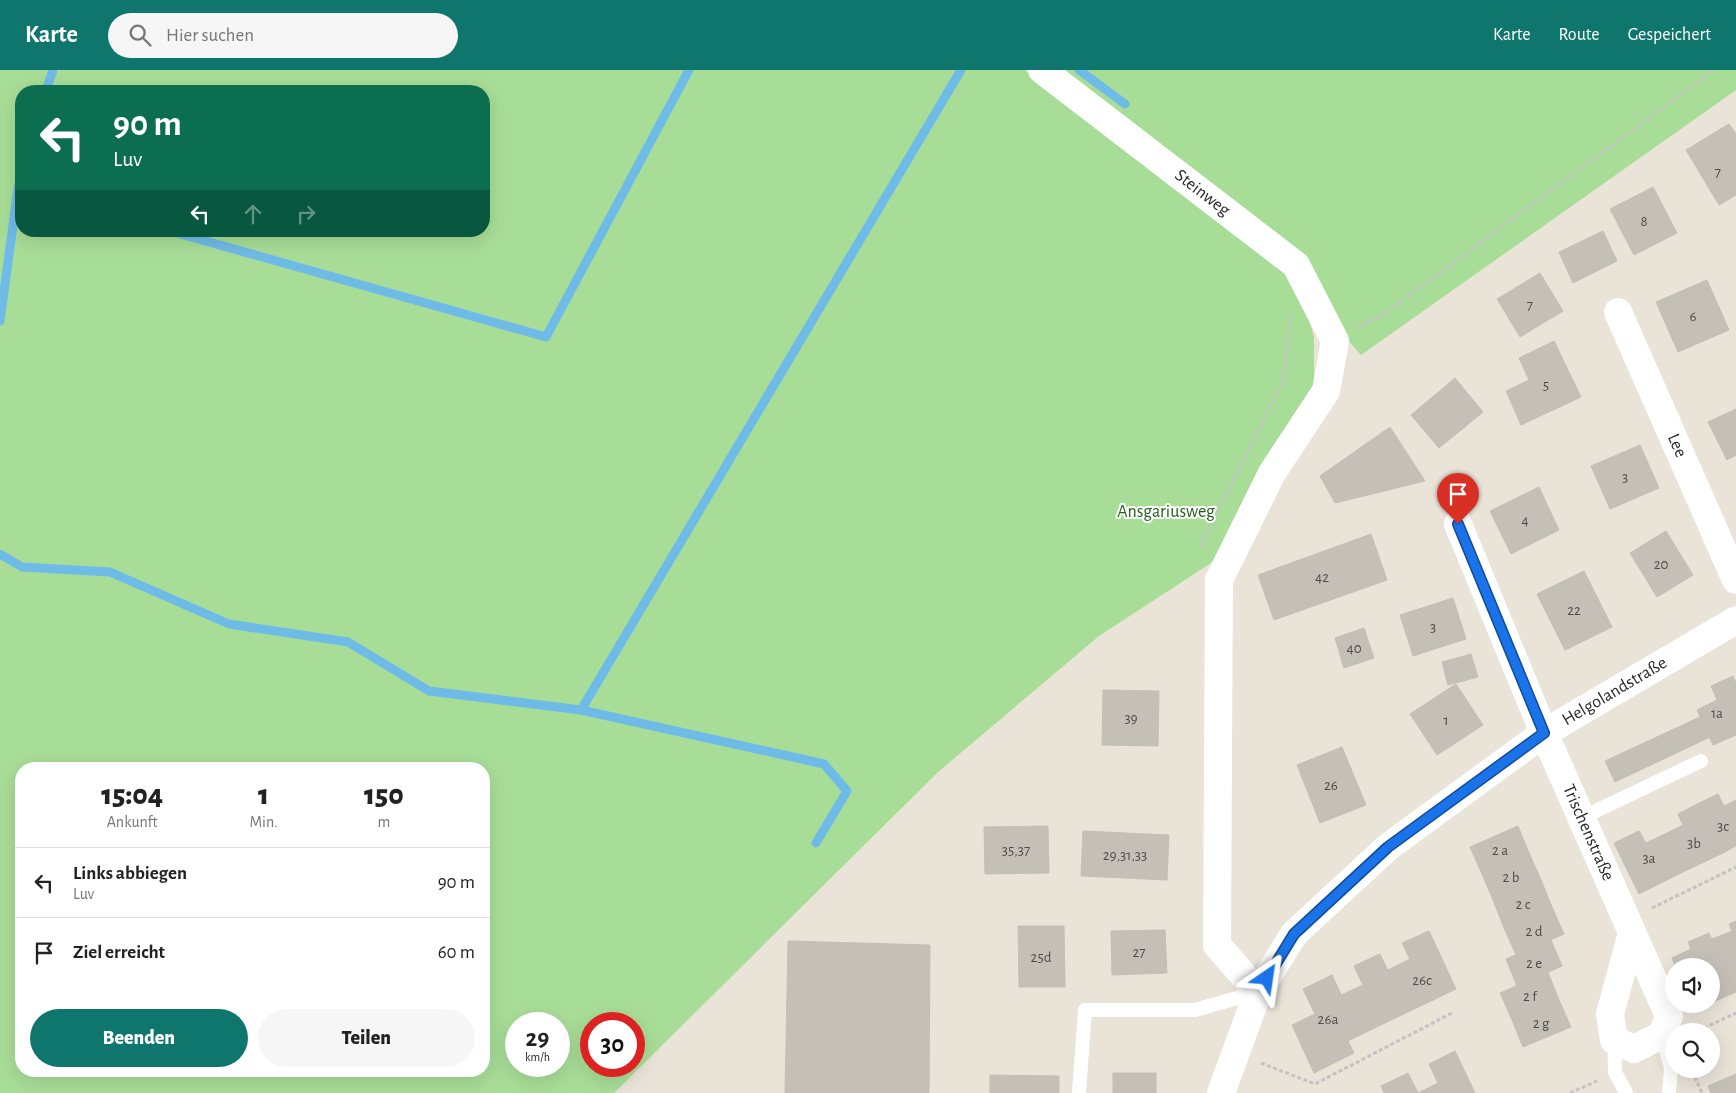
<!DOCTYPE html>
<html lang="de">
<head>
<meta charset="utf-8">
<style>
	body { margin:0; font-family:"Alegreya Sans",sans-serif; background:#f6f6f6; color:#222; height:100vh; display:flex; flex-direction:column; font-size:19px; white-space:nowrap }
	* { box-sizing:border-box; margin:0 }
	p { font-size:16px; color:#767676 }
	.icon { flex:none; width:28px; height:28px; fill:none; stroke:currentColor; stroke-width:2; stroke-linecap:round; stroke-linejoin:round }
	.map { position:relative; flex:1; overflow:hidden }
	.drawer { position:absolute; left:15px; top:692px; width:475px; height:315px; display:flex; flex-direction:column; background:#fff; border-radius:20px; box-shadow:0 5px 20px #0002 }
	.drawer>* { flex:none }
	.guide { position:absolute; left:15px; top:15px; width:475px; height:152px; border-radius:20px; box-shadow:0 5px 20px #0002; background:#0b6e4f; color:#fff; overflow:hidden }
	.tools { position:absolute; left:1665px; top:888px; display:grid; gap:10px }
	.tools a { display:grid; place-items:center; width:55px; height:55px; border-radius:50%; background:#fff; box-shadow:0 5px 20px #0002; font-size:25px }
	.speed { position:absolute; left:505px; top:942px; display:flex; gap:10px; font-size:25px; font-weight:700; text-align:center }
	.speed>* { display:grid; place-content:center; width:65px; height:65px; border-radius:50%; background:#fff; box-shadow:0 5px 20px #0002; line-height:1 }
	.speed small { font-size:12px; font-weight:400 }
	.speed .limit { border:8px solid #d22; background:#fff; color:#111 }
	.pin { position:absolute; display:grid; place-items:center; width:42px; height:42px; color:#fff; margin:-51px -21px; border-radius:50% 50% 50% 0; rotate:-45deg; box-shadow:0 0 5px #0007 }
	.pin .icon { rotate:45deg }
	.me { position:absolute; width:55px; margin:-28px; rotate:32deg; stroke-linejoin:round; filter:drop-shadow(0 0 4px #0008) }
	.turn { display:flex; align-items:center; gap:18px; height:105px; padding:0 15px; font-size:22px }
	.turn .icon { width:65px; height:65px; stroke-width:2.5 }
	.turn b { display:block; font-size:35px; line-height:42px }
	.lanes { display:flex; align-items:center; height:48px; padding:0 15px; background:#0003; justify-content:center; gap:25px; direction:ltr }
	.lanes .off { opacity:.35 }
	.eta { display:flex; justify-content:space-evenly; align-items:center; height:85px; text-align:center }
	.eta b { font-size:30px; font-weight:800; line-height:35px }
	.cta { display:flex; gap:10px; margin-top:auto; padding:10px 15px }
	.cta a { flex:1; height:58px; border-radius:30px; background:#0f766e; color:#fff; font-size:20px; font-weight:800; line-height:58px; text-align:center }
	.cta a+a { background:#f6f6f6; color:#222 }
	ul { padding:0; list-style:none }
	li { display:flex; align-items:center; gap:15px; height:70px; padding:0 15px; border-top:1px solid #e0e0e0 }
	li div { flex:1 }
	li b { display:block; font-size:19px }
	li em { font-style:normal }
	header { display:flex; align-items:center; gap:30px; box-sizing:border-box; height:70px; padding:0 25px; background:#0f766e; color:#fff }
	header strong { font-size:24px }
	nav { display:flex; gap:28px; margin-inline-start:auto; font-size:18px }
	.search { width:350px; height:45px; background:#f6f6f6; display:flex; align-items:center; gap:12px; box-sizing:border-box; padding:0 18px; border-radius:28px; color:#767676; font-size:19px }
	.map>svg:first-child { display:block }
</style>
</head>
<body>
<header>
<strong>Karte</strong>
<div class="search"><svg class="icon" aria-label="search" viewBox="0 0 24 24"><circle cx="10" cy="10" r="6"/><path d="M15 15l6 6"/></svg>Hier suchen</div>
<nav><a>Karte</a><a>Route</a><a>Gespeichert</a></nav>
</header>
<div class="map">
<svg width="1736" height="1023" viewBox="0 0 1736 1023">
	<rect width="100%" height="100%" fill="#e9e3d8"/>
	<g fill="#a8dd97" fill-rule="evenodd">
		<path d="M0,0H1025L1277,189L1302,227L1314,267V314L1217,489L1099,566L938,702L614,1023H0ZM21,21H484V161H21ZM21,699H484V1001H21ZM516,954H559V996H516ZM591,954H634V996H591Z"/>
		<polygon points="1062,0 1736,0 1736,20 1361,285 1333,253 1301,184"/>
	</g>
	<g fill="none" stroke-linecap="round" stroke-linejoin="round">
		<g stroke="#6fbbe7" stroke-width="9">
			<polyline points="1079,0 1125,34"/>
			<polyline points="46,21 53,0"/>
			<polyline points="170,161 546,267 689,0"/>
			<polyline points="0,251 18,118 21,108"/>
			<polyline points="0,484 22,497 110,502 229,554 348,572 429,621 581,640 961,0"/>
			<polyline points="581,640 824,694 847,721 816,773"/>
		</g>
	</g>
	<g fill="#c4c0b8" stroke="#c4bfb3">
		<polygon points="1729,54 1736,64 1736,125 1719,135 1686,80"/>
		<polygon points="1653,117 1677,163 1634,185 1610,139"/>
		<polygon points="1603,161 1617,191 1573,213 1559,182"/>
		<polygon points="1540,203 1563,241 1520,267 1497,229"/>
		<polygon points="1707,210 1729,260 1678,282 1656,232"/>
		<polygon points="1554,271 1581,327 1521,355 1506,321 1529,310 1519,288"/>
		<polygon points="1455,308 1483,342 1439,378 1411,345"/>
		<polygon points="1736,339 1736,385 1727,390 1708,352"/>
		<polygon points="1390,357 1425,411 1335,433 1320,406"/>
		<polygon points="1640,375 1659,418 1610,439 1591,396"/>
		<polygon points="1539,417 1559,460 1511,484 1490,441"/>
		<polygon points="1666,461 1693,505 1657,527 1630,483"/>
		<polygon points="1371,464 1387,510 1274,550 1258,505"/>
		<polygon points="1584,501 1612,557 1565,580 1537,524"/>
		<polygon points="1453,528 1466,569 1413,586 1400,545"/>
		<polygon points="1364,558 1374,588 1344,598 1335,568"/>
		<polygon points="1471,584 1478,607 1448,615 1442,592"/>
		<polygon points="1733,606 1736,613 1736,665 1713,675 1697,640 1717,630 1711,616"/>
		<polygon points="1456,614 1483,655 1437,685 1410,644"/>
		<polygon points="1103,620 1159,621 1158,676 1102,675"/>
		<polygon points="1700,647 1710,667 1615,712 1605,691"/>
		<polygon points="1342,677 1366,735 1320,753 1297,695"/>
		<polygon points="1718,724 1724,736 1736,730 1736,776 1723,783 1699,733"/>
		<polygon points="1699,733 1723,783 1683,802 1665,764 1683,755 1678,744"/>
		<polygon points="1048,756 1049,803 985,804 984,757"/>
		<polygon points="1518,756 1529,783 1482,804 1470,777"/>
		<polygon points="1083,761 1169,765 1167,810 1081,806"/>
		<polygon points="1639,761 1646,773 1665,764 1683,802 1639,824 1614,773"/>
		<polygon points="1529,783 1541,810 1493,830 1482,804"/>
		<polygon points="1541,810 1552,837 1504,858 1493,830"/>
		<polygon points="1552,837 1564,864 1516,885 1504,858"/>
		<polygon points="1736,851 1736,922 1712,869 1732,861 1729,854"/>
		<polygon points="1018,856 1064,856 1065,917 1019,917"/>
		<polygon points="1165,860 1167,903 1112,905 1111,861"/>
		<polygon points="1429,861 1456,919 1408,942 1388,900 1410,889 1402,873"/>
		<polygon points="1709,863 1736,922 1711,933 1711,896 1675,896 1672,888 1691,879 1688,872"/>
		<polygon points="1551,870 1562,896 1517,916 1506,889"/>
		<polygon points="788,871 930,875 929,1023 785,1023"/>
		<polygon points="1380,884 1408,942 1360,965 1341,925 1363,915 1354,896"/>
		<polygon points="1548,902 1559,930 1512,950 1500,923"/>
		<polygon points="1332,905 1360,965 1348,971 1354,983 1314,1003 1292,955 1315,944 1303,919"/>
		<polygon points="1559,930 1571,957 1523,977 1512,950"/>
		<polygon points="1455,981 1475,1023 1418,1023 1438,1013 1429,994"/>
		<rect x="1113" y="1003" width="43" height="20"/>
		<polygon points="1408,1003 1418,1023 1384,1023 1381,1016"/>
		<polygon points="1736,1004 1736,1023 1711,1023 1708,1016"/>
		<polygon points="990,1005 1059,1006 1059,1023 990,1023"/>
	</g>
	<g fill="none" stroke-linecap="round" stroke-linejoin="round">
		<g stroke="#c3c3c3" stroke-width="3" stroke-dasharray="4 2.5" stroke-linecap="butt">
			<polyline points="1358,258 1384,244 1714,0"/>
			<polyline points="1204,478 1201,473 1284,311 1290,243"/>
			<polyline points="1652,838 1736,797"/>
			<polyline points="1698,961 1736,943"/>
			<polyline points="1261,993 1315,1014 1452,943"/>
			<polyline points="1692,1001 1702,1023"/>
			<polyline points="1570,1023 1597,1011"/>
		</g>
		<g stroke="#fff" stroke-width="14">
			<polyline points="1581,748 1701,691"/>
			<polyline points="1662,965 1671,998 1669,1023"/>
			<polyline points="1614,970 1615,1002 1626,1023"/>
			<polyline points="1079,1023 1085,940 1195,940 1258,922"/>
		</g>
		<g stroke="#fff" stroke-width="28">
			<path id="s1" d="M1042,0L1296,195L1335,271L1326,321L1272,403L1219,510L1217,875L1258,922"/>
			<path id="s2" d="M1618,242L1736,510"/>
			<path id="s3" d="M1458,454L1544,663L1669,946L1662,965L1634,979L1614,970L1610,944L1632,863"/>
			<path id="s4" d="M1221,1023L1258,922L1294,864L1388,777L1544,663L1736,550"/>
		</g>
	</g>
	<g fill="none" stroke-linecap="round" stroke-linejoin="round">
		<defs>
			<polyline id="route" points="1267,908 1294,864 1388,777 1544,663 1458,454"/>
		</defs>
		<use href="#route" stroke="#114b97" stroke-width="12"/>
		<use href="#route" stroke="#1a73e8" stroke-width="9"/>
	</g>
	<g text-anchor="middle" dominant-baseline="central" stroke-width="4" stroke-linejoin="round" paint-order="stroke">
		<g font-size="15" fill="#4e4d4b">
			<text x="1718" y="102">7</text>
			<text x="1644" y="151">8</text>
			<text x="1530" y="235">7</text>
			<text x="1693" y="246">6</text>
			<text x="1546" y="315">5</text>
			<text x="1625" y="407">3</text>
			<text x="1525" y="450">4</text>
			<text x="1661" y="494">20</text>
			<text x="1322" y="507">42</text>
			<text x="1574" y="540">22</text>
			<text x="1433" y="557">3</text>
			<text x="1354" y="578">40</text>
			<text x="1717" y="643">1a</text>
			<text x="1131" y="648">39</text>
			<text x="1446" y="650">1</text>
			<text x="1331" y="715">26</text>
			<text x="1723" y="756">3c</text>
			<text x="1694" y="773">3b</text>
			<text x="1016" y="780">35,37</text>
			<text x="1500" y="780">2 a</text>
			<text x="1125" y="785">29,31,33</text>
			<text x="1649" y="788">3a</text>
			<text x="1511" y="807">2 b</text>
			<text x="1523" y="834">2 c</text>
			<text x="1534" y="861">2 d</text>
			<text x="1139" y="882">27</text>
			<text x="1041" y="887">25d</text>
			<text x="1534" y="893">2 e</text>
			<text x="1422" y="910">26c</text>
			<text x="1530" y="926">2 f</text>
			<text x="1328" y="949">26a</text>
			<text x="1541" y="953">2 g</text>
		</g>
		<g font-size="18" fill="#272727" stroke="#fff">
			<text stroke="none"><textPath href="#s1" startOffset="202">Steinweg</textPath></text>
			<text stroke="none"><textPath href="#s2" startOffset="146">Lee</textPath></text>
			<text stroke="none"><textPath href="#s4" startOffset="579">Helgolandstraße</textPath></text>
			<text stroke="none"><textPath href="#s3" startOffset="335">Trischenstraße</textPath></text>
		</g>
		<g font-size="18" fill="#235e1c" stroke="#fff">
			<text x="1166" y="442">Ansgariusweg</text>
		</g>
	</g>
</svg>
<div class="tools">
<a><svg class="icon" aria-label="sound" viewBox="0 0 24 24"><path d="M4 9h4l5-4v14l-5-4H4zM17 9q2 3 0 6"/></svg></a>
<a><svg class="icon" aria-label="search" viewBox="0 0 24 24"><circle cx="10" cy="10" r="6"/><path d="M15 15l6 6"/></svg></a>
</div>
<div class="speed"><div>29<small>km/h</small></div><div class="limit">30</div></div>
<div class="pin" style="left:1458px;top:454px;background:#d93025"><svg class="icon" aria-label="arrive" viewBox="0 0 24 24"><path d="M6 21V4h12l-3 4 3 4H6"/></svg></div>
<svg class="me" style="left:1267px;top:908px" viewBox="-20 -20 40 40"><path d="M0-17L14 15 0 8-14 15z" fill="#1a73e8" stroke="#fff" stroke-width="4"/></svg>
<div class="guide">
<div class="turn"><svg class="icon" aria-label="left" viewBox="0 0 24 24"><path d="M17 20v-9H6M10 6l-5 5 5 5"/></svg><div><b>90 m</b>Luv</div></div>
<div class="lanes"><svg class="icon" aria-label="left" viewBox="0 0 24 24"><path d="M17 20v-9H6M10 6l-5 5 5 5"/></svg><svg class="icon off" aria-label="ahead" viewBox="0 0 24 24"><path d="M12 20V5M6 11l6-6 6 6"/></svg><svg class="icon off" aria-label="right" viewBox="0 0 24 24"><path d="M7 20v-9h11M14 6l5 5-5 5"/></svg></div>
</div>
<section class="drawer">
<div class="eta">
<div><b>15:04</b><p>Ankunft</p></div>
<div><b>1</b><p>Min.</p></div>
<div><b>150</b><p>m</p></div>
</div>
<ul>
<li><svg class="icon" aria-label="left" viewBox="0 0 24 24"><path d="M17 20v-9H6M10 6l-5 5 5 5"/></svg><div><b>Links abbiegen</b><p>Luv</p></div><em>90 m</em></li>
<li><svg class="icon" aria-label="arrive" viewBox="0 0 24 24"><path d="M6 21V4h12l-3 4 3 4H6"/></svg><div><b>Ziel erreicht</b></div><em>60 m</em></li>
</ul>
<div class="cta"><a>Beenden</a><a>Teilen</a></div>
</section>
</div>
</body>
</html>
